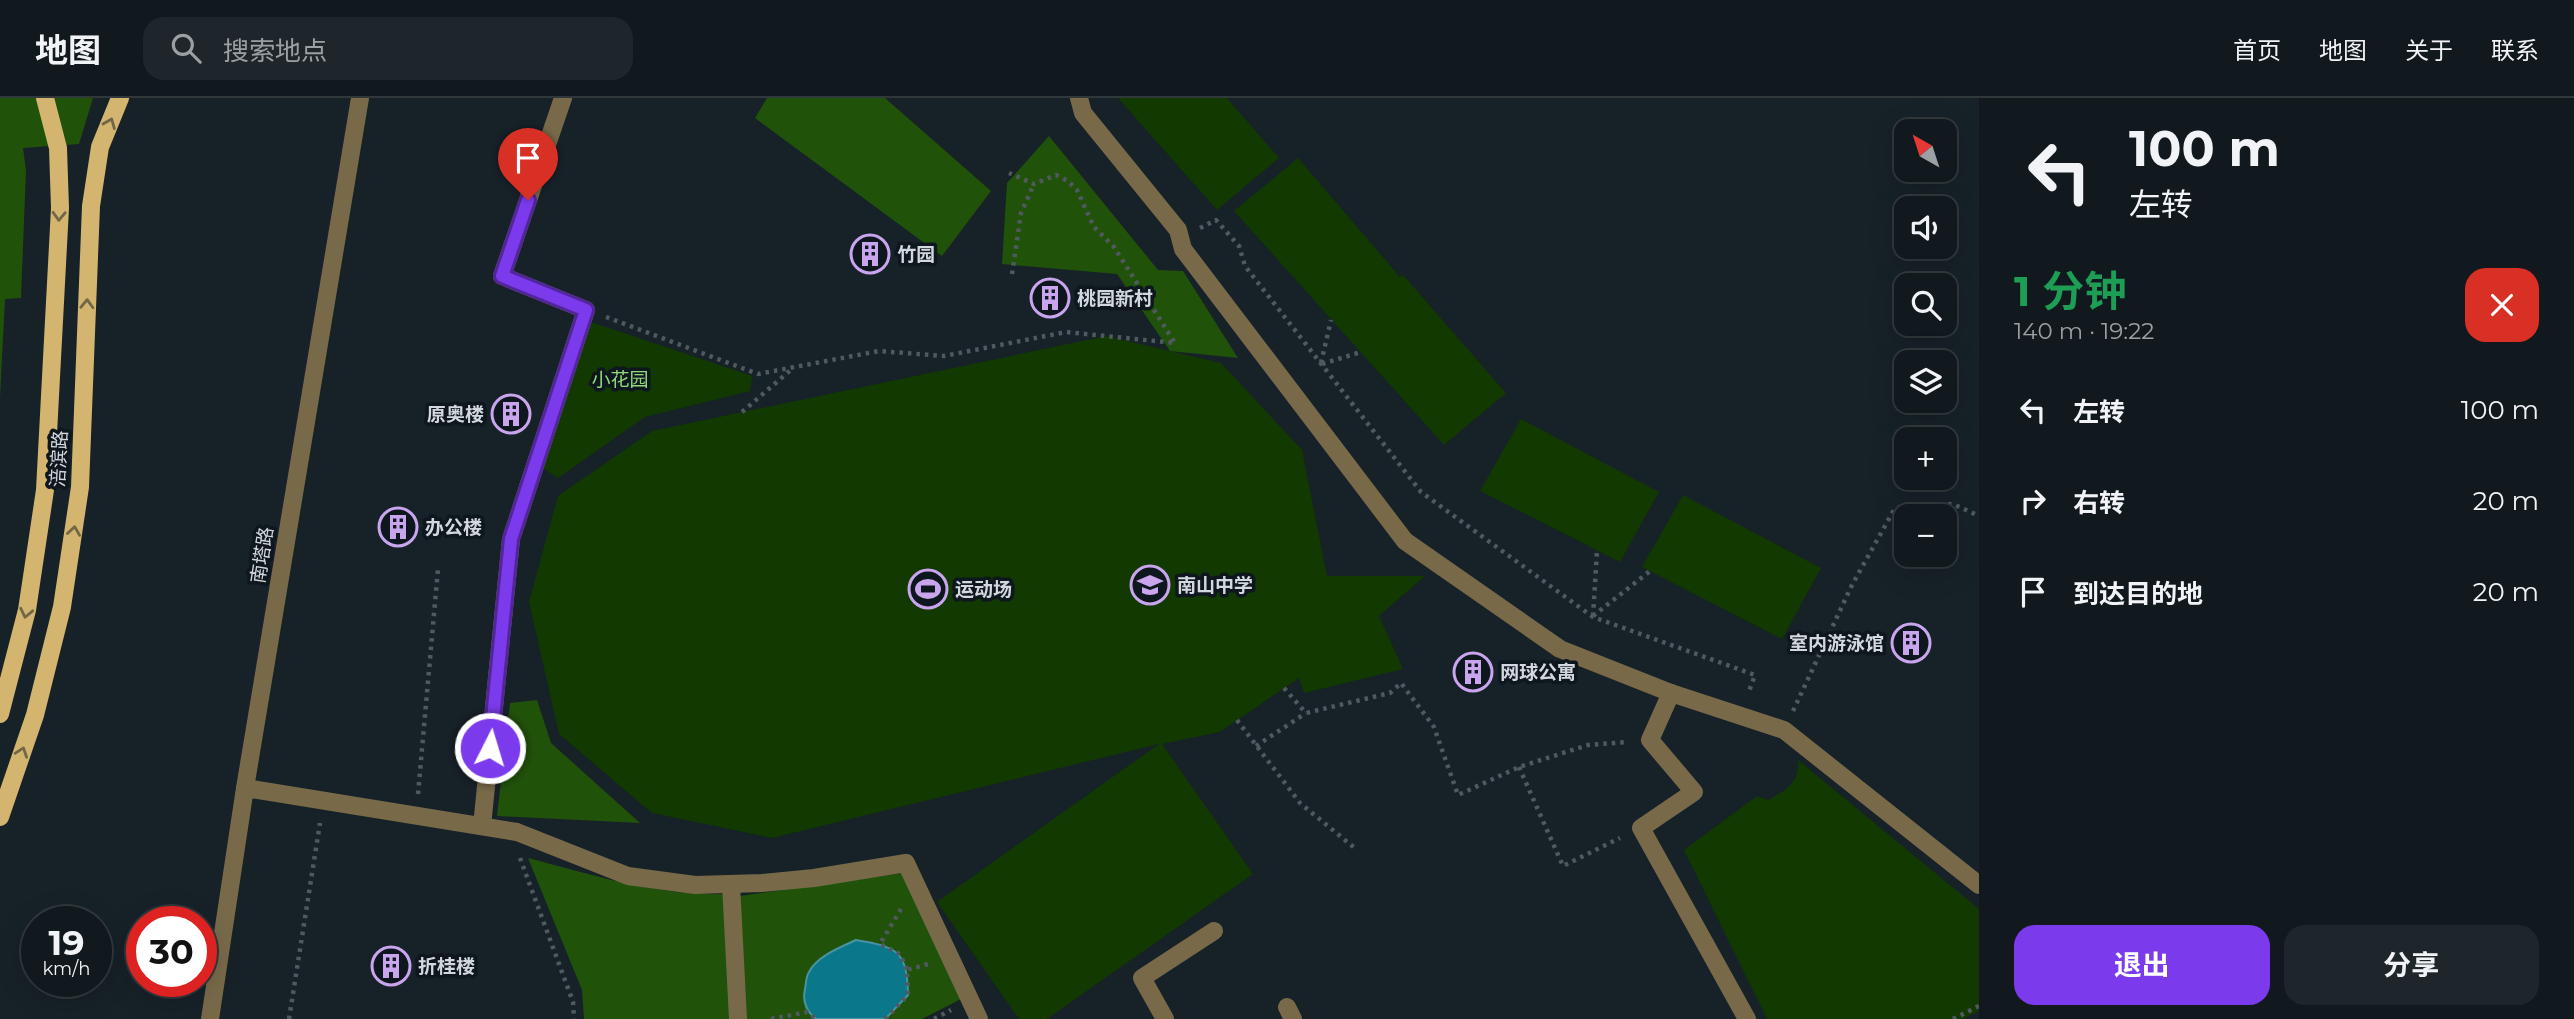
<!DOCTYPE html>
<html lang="zh">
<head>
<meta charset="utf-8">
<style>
	body { margin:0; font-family:Montserrat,"Noto Sans SC",sans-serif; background:#1e262b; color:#f1f3f6; height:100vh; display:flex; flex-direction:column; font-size:26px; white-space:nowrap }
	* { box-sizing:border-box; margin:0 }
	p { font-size:23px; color:#9ca0a4 }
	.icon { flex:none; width:38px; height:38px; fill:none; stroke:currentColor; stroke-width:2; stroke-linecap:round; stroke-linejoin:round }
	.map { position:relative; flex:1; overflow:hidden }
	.drawer { display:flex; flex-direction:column; background:#11191e; width:595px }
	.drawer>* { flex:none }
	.hud { background:#11191e; color:#f1f3f6; overflow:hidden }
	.needle { width:46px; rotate:321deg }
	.fabs { position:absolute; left:1894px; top:21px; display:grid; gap:14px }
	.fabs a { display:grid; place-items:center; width:63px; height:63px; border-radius:14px; background:#11191e; box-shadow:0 7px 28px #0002,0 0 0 2px #30383c; font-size:35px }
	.speed { position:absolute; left:21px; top:808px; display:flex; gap:14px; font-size:35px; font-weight:700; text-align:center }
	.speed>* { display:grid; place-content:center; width:91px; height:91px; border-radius:50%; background:#11191e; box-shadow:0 7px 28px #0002,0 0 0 2px #30383c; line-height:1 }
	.speed small { font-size:18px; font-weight:400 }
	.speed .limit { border:10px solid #d22; background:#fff; color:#111 }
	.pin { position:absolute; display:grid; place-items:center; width:60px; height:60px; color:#fff; margin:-72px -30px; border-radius:50% 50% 50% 0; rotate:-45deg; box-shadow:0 0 7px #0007 }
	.pin .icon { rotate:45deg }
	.me { position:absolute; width:77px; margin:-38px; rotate:5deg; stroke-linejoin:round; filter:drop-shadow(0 0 5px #0008) }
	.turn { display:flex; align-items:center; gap:24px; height:147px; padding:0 35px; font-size:32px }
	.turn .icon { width:91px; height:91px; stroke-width:2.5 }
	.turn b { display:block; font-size:49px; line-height:60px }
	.round { display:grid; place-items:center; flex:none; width:74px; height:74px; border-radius:21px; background:#1e262b }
	.overview { display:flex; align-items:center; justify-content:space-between; height:119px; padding:0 35px }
	h1 { font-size:42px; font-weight:700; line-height:52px; color:#1e9e55 }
	.primary-button { display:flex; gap:14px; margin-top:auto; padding:14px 35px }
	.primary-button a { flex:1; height:80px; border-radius:21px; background:#7c3aed; color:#fff; font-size:28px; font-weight:700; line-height:80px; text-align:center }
	.primary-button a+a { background:#1e262b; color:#f1f3f6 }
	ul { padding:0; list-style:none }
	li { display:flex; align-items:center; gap:21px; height:91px; padding:0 35px }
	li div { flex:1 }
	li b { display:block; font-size:26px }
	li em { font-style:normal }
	header { display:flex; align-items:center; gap:42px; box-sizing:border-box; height:98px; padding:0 35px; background:#11191e; border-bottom:2px solid #30383c }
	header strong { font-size:33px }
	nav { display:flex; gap:38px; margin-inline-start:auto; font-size:24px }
	.search { width:490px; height:63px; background:#1e262b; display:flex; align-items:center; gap:18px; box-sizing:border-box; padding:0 24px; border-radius:21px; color:#9ca0a4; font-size:26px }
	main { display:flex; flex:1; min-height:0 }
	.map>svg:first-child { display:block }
</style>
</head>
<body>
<header>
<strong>地图</strong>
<div class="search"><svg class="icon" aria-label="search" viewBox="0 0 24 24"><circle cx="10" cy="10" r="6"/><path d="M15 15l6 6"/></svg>搜索地点</div>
<nav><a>首页</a><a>地图</a><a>关于</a><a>联系</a></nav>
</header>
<main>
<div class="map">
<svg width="1979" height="921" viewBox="0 0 1979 921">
	<rect width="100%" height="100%" fill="#172128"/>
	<g fill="#113900">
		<polygon points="1118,0 1227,0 1279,60 1217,112"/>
		<polygon points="1298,60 1400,179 1403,177 1506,295 1444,347 1234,113"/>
		<polygon points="591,224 752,278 750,293 645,319 558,380 543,370"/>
		<polygon points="1106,238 1221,265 1302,352 1327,478 1425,478 1379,518 1403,571 1304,595 1299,580 1220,634 1162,646 1253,776 1047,921 1019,921 937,804 1159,646 772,740 652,715 559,636 529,504 558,398 652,333"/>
		<polygon points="1521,321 1659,394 1620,464 1480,393"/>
		<polygon points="1683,397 1821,470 1782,541 1642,469"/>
		<path d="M1798,662L1979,811V913L1963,921H1767L1684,752L1757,698L1768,702C1787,692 1800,684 1798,662Z"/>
	</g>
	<g fill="#21520a">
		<polygon points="0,0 93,0 79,46 23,50 26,72 21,200 5,201 0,300"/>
		<polygon points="767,0 885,0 991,93 942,158 755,20"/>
		<polygon points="1049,38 1158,172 1183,173 1238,260 1170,253 1117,176 1002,166 1007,85"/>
		<polygon points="537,602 551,645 640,725 497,718 510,605"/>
		<path d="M528,760C593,777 658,798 725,796L730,921H584L582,892Z"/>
		<polygon points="903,775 961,901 922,921 745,921 740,798"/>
	</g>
	<path fill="#0a778a" stroke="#4694a3" stroke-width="2" d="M856,842C898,849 907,853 908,897L885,921H816C806,913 802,904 805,891C806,886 806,878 809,874C817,858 841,849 856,842Z"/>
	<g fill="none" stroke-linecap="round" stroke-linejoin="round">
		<g stroke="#515960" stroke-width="4.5" stroke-dasharray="3.5 5" stroke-linecap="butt">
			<polyline points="1200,130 1216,122 1239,148 1245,168 1421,394 1593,519 1755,577 1748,596"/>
			<polyline points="1012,176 1021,115 1034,86"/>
			<polyline points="606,219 758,276 879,253 944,258 1066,234 1175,245 1114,149 1094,129 1077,92 1068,83 1056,77 1034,86 1009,75"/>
			<polyline points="1321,265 1331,222"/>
			<polyline points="1322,266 1361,254"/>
			<polyline points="742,314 793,270"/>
			<polyline points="1593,518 1650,473"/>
			<polyline points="1593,518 1597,453"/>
			<polyline points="1284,590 1306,615 1390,595 1401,585 1434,629 1458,697 1519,669 1588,647 1628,644"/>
			<polyline points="1793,613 1852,487 1895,410 1953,406 1979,418"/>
			<polyline points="1237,622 1300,705 1357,752"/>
			<polyline points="1256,648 1306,615"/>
			<polyline points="1519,669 1563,768 1620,740"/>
			<polyline points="418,696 438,471"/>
			<polyline points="520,760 573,904 574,921"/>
			<polyline points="901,811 880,846 900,856 907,872"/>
			<polyline points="289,921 320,725"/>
			<polyline points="771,921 807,914 816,921"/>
			<polyline points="885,921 908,897 907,872 928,866"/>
			<polyline points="934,921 951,912"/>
			<polyline points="1953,921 1979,908"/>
		</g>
		<g stroke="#786a49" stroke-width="18">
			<polyline points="1079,0 1083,15 1178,132 1183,151 1405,443 1560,551 1671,595 1784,632 1979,787"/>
			<polyline points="1671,595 1650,642 1694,694 1641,730 1747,921"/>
			<polyline points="245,690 517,734 628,778 695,787 762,785 814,780 906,765 979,921"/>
			<polyline points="482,728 511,441 586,212 502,178 563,0"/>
			<polyline points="731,786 738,921"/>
			<polyline points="1287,909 1293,921"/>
			<polyline points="210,921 245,690 360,0"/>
			<polyline points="1165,921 1142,880 1214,833"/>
		</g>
		<g stroke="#d4b56f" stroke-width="18">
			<polyline points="0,616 27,512 45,392 60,110 58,50 45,0"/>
			<polyline points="0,719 35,617 62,509 80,389 91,108 100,49 120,0"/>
		</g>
	</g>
	<defs><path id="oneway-chevron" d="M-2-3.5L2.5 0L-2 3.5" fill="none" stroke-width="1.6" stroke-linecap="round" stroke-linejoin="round" transform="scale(1.75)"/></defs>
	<g stroke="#716646">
		<use href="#oneway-chevron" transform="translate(110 25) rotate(-68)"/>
		<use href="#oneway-chevron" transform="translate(59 118) rotate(92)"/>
		<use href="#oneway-chevron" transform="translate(87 206) rotate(-88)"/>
		<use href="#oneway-chevron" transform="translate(74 433) rotate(-82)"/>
		<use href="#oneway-chevron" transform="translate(26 515) rotate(102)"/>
		<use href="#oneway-chevron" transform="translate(22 654) rotate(-71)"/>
	</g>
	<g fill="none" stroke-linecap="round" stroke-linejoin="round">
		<defs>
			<polyline id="route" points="490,650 511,441 586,212 502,178 528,102"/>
		</defs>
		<use href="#route" stroke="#51269a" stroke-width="18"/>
		<use href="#route" stroke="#7c3aed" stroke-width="12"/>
	</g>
	<defs>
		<symbol id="building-ring" viewBox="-11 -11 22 22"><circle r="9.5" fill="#0e171e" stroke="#c9a5ee" stroke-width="1.5"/><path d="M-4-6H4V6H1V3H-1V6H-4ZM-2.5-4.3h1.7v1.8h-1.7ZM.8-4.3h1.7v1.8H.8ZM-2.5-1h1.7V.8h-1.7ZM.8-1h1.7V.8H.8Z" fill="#c9a5ee"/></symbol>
		<symbol id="school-ring" viewBox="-11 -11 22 22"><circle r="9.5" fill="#0e171e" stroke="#c9a5ee" stroke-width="1.5"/><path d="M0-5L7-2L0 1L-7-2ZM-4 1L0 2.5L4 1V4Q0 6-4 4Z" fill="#c9a5ee"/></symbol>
		<symbol id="stadium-ring" viewBox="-11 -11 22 22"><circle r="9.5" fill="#0e171e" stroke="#c9a5ee" stroke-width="1.5"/><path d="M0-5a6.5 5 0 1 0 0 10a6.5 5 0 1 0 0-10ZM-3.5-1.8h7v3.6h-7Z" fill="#c9a5ee"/></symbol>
	</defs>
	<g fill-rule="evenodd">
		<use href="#building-ring" x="848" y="134" width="44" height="44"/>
		<use href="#building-ring" x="1028" y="178" width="44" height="44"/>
		<use href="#building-ring" x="489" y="294" width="44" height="44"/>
		<use href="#building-ring" x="376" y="407" width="44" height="44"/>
		<use href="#school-ring" x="1128" y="465" width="44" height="44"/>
		<use href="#stadium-ring" x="906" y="469" width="44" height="44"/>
		<use href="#building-ring" x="1889" y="523" width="44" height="44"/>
		<use href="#building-ring" x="1451" y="552" width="44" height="44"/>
		<use href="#building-ring" x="369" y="846" width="44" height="44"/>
	</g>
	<g text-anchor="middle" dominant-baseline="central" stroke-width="7" stroke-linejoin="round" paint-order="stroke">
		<g font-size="19" font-weight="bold" fill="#d2d8dd" stroke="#0e171e" text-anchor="start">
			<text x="897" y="156">竹园</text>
			<text x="1077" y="200">桃园新村</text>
			<text x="484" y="316" text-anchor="end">原奥楼</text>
			<text x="425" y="429">办公楼</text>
			<text x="1177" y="487">南山中学</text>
			<text x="955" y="491">运动场</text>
			<text x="1884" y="545" text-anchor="end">室内游泳馆</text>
			<text x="1500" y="574">网球公寓</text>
			<text x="418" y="868">折桂楼</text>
		</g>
		<g font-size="19" fill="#93d97c" stroke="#0e171e">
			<text x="620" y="281">小花园</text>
		</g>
		<g font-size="19" fill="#d2d8dd" stroke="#0e171e">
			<text transform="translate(59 361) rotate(-87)">涪滨路</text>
			<text transform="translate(262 457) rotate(-81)">南塔路</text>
		</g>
	</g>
</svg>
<div class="fabs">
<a><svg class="needle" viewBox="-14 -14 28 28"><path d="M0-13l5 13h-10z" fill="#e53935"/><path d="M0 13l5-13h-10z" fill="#9ca0a4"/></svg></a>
<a><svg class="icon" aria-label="sound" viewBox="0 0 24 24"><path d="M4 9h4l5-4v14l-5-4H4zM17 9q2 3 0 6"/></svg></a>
<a><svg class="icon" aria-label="search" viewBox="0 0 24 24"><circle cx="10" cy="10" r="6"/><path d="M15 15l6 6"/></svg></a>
<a><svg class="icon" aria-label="layers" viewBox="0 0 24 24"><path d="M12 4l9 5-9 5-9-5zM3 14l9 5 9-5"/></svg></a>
<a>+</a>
<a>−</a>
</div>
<div class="speed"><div>19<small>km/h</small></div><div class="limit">30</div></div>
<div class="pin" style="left:528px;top:102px;background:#d93025"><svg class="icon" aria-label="arrive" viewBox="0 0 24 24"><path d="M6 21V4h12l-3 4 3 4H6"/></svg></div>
<svg class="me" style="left:490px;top:650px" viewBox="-20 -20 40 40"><circle r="17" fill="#7c3aed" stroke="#fff" stroke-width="3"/><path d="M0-11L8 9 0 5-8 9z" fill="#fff"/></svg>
</div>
<section class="drawer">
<div class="hud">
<div class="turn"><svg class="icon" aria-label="left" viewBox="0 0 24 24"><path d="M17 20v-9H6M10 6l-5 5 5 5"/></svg><div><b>100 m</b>左转</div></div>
</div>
<div class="overview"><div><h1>1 分钟</h1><p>140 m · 19:22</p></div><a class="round" style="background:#d93025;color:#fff"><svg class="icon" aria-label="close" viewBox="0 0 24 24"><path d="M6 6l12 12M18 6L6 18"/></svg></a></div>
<ul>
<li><svg class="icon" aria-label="left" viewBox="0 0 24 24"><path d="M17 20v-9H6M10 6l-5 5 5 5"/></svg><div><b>左转</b></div><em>100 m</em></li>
<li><svg class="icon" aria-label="right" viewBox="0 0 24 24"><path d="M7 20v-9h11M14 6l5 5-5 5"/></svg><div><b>右转</b></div><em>20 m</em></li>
<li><svg class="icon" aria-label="arrive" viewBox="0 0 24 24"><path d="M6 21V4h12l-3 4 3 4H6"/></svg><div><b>到达目的地</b></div><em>20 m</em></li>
</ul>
<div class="primary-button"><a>退出</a><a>分享</a></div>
</section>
</main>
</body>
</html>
